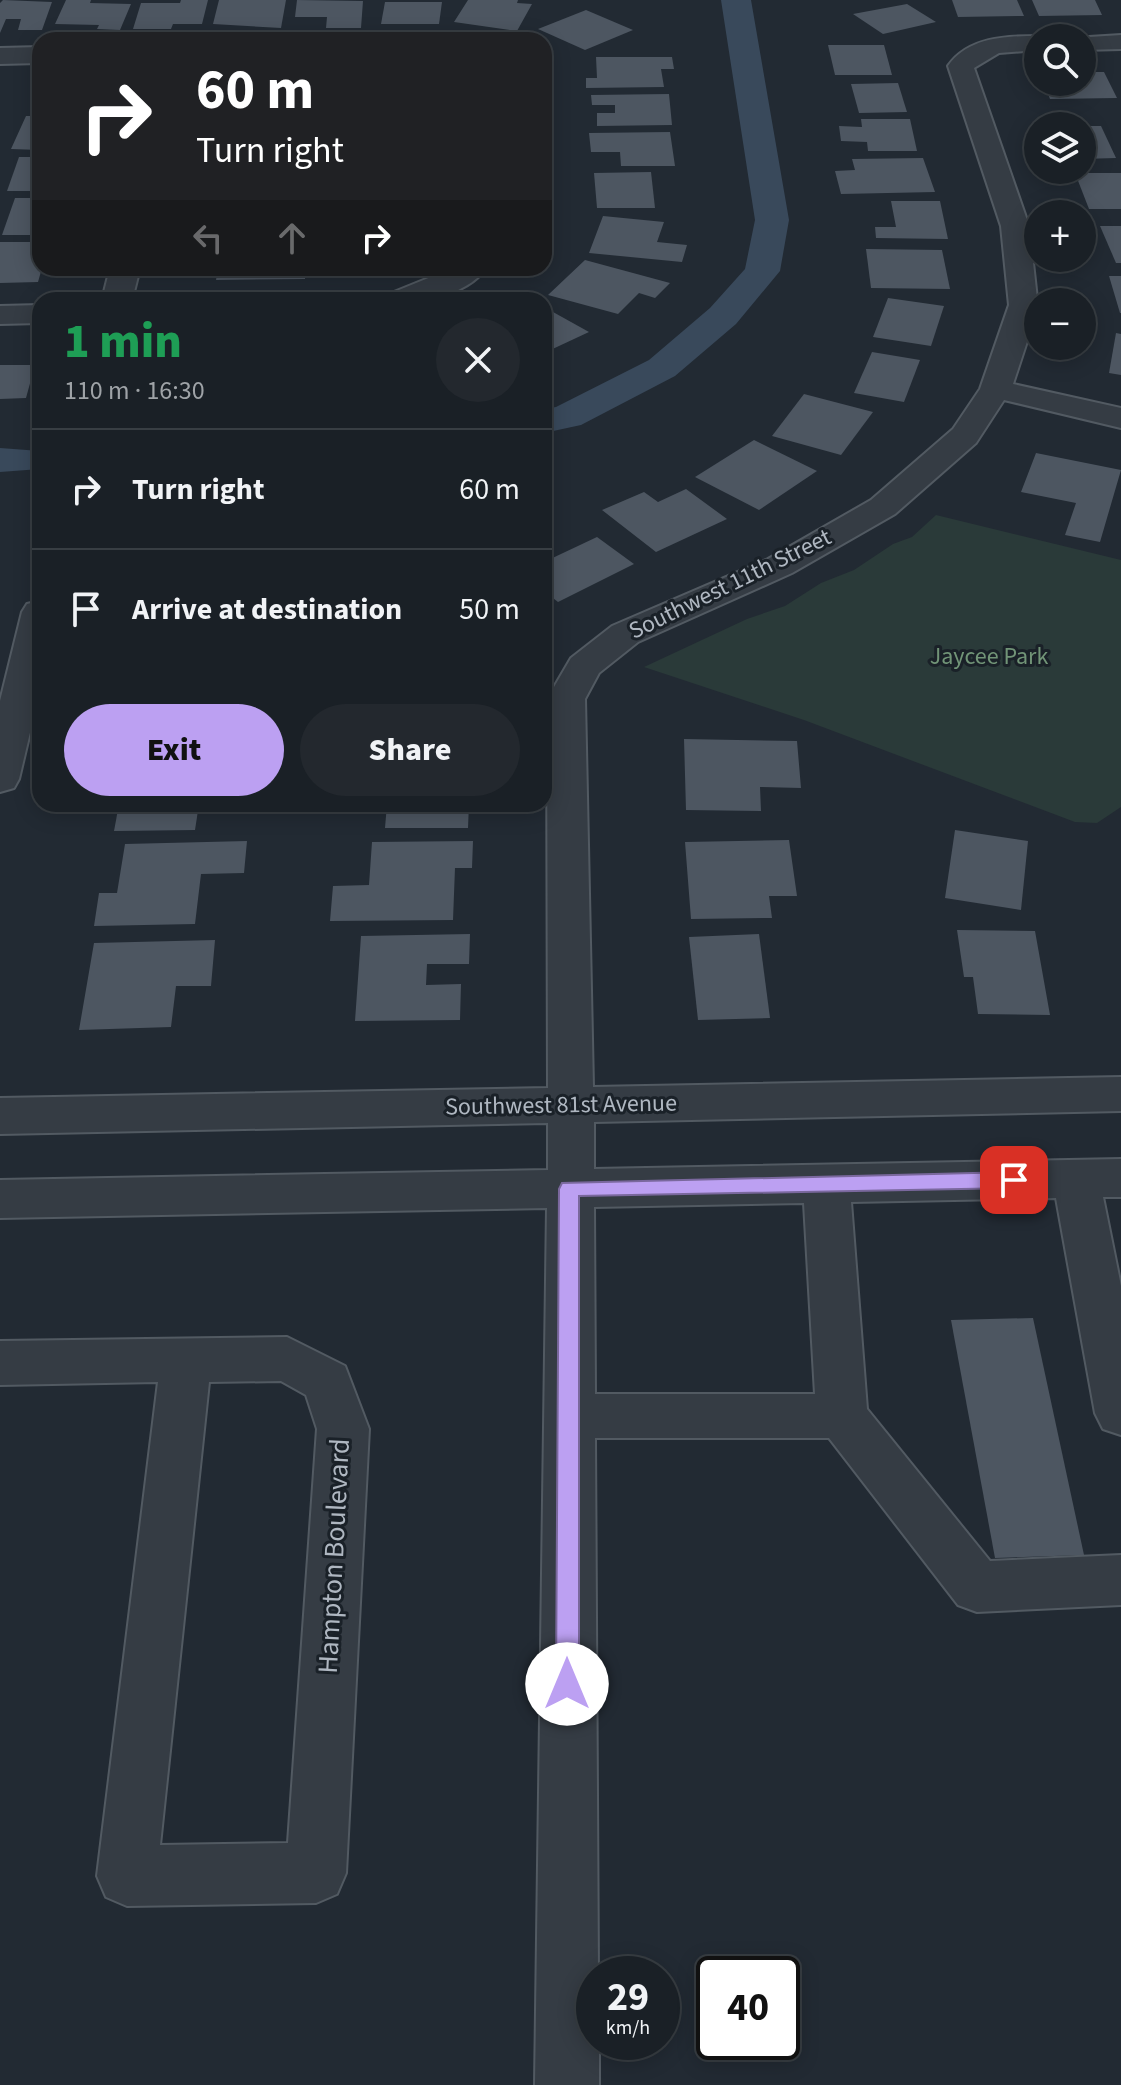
<!DOCTYPE html>
<html lang="en">
<head>
<meta charset="utf-8">
<style>
	body { margin:0; font-family:"Source Sans 3",sans-serif; background:#23282e; color:#f1f3f6; height:100vh; display:flex; flex-direction:column; font-size:30px; white-space:nowrap }
	* { box-sizing:border-box; margin:0 }
	p { font-size:26px; color:#9fa3a7 }
	.icon { flex:none; width:44px; height:44px; fill:none; stroke:currentColor; stroke-width:2; stroke-linecap:round; stroke-linejoin:round }
	.map { position:relative; flex:1; overflow:hidden }
	.details { position:absolute; left:32px; top:292px; width:520px; height:520px; display:flex; flex-direction:column; background:#1a2026; border-radius:24px; box-shadow:0 4px 20px #0003,0 0 0 2px #383e43 }
	.details>* { flex:none }
	.guide { position:absolute; left:32px; top:32px; width:520px; height:244px; border-radius:24px; box-shadow:0 4px 20px #0003,0 0 0 2px #383e43; background:#202124; color:#fff; overflow:hidden }
	.tools { position:absolute; left:1024px; top:24px; display:grid; gap:16px }
	.tools a { display:grid; place-items:center; width:72px; height:72px; border-radius:50%; background:#1a2026; box-shadow:0 4px 20px #0003,0 0 0 2px #383e43; font-size:40px }
	.speed { position:absolute; left:576px; top:1956px; display:flex; gap:16px; font-size:40px; font-weight:700; text-align:center }
	.speed>* { display:grid; place-content:center; width:104px; height:104px; border-radius:50%; background:#1a2026; box-shadow:0 4px 20px #0003,0 0 0 2px #383e43; line-height:1 }
	.speed small { font-size:20px; font-weight:400 }
	.speed .limit { border:4px solid #111; border-radius:12px; background:#fff; color:#111 }
	.pin { position:absolute; display:grid; place-items:center; width:68px; height:68px; color:#fff; margin:-34px; border-radius:16px; box-shadow:0 4px 12px #0006 }
	.me { position:absolute; width:88px; margin:-44px; rotate:0deg; stroke-linejoin:round; filter:drop-shadow(0 0 6px #0008) }
	.turn { display:flex; align-items:center; gap:28px; height:168px; padding:0 32px; font-size:36px }
	.turn .icon { width:104px; height:104px; stroke-width:2.5 }
	.turn b { display:block; font-size:56px; line-height:68px }
	.lanes { display:flex; align-items:center; height:76px; padding:0 32px; background:#0003; justify-content:center; gap:40px; direction:ltr }
	.lanes .off { opacity:.35 }
	.round { display:grid; place-items:center; flex:none; width:84px; height:84px; border-radius:42px; background:#23282e }
	.summary { display:flex; align-items:center; justify-content:space-between; height:136px; padding:0 32px }
	h1 { font-size:48px; font-weight:800; line-height:60px; color:#1e9e55 }
	.primary-button { display:flex; gap:16px; margin-top:auto; padding:16px 32px }
	.primary-button a { flex:1; height:92px; border-radius:48px; background:#bca0f2; color:#111; font-size:32px; font-weight:800; line-height:92px; text-align:center }
	.primary-button a+a { background:#23282e; color:#f1f3f6 }
	ul { padding:0; list-style:none }
	li { display:flex; align-items:center; gap:24px; height:120px; padding:0 32px; border-top:2px solid #383e43 }
	li div { flex:1 }
	li b { display:block; font-size:30px }
	li em { font-style:normal }
	.map>svg:first-child { display:block }
</style>
</head>
<body>
<div class="map">
<svg width="1121" height="2085" viewBox="0 0 1121 2085">
	<rect width="100%" height="100%" fill="#222a33"/>
	<polygon fill="#2a3a39" points="936,515 1121,560 1121,807 1097,823 1075,822 804,720 644,667 747,619 785,606 821,583 854,570 893,544 912,537"/>
	<g fill="none" stroke-linecap="round" stroke-linejoin="round">
		<g fill="#39495b" fill-rule="evenodd">
			<polygon points="721,0 751,0 789,220 780,271 736,324 675,376 581,425 544,433 544,409 556,407 649,360 710,308 745,269 755,220"/>
			<polygon points="0,448 40,451 40,469 0,472"/>
		</g>
	</g>
	<g fill="#4d5661">
		<polygon points="3,0 52,2 42,30 18,30 21,19 6,19 0,33 0,3"/>
		<polygon points="66,0 91,0 90,3 131,4 120,30 97,29 99,25 55,24"/>
		<polygon points="181,0 208,0 202,24 173,24 171,29 133,29 141,3 180,3"/>
		<polygon points="219,0 286,0 281,28 213,24"/>
		<polygon points="297,0 363,1 361,28 326,28 327,17 295,17"/>
		<polygon points="468,0 518,0 517,3 532,4 517,31 454,22"/>
		<polygon points="952,0 1017,0 1024,16 958,17"/>
		<polygon points="1032,0 1095,0 1102,15 1039,16"/>
		<polygon points="385,2 442,2 439,24 381,24"/>
		<polygon points="907,4 936,22 883,34 853,14"/>
		<polygon points="586,10 633,30 585,50 538,29"/>
		<polygon points="828,45 884,45 892,75 835,75"/>
		<polygon points="596,57 672,57 674,69 661,69 664,87 586,88 586,78 597,78"/>
		<polygon points="1082,72 1104,72 1117,98 1050,99 1043,82 1082,82"/>
		<polygon points="898,83 907,112 859,113 851,84"/>
		<polygon points="669,94 672,125 597,126 597,113 615,113 615,105 592,105 591,95"/>
		<polygon points="26,116 40,116 40,150 11,149"/>
		<polygon points="861,119 910,119 917,151 868,151 867,142 841,141 839,126 862,127"/>
		<polygon points="1082,126 1101,126 1116,158 1082,159"/>
		<polygon points="670,132 675,166 621,166 620,152 591,152 589,133"/>
		<polygon points="19,157 40,157 40,191 7,191"/>
		<polygon points="923,158 935,192 841,194 835,171 855,170 852,159"/>
		<polygon points="651,172 655,208 597,208 594,173"/>
		<polygon points="1075,173 1121,173 1121,209 1089,209"/>
		<polygon points="15,198 40,198 40,235 2,235"/>
		<polygon points="891,201 940,201 948,239 876,238 875,227 896,227"/>
		<polygon points="603,216 664,222 657,242 687,245 682,262 589,253"/>
		<polygon points="1100,226 1121,226 1121,263 1116,263"/>
		<polygon points="0,242 40,242 42,268 38,282 0,283"/>
		<polygon points="866,249 942,250 950,289 871,288"/>
		<polygon points="585,260 670,283 655,298 639,293 618,314 548,295"/>
		<polygon points="218,268 306,268 305,279 216,280"/>
		<polygon points="1109,276 1121,276 1121,313 1120,313"/>
		<polygon points="888,298 944,306 931,346 873,337"/>
		<polygon points="544,307 589,332 544,353"/>
		<polygon points="1116,333 1121,334 1121,375 1109,373"/>
		<polygon points="872,352 920,360 904,402 854,393"/>
		<polygon points="0,365 35,365 26,398 0,399"/>
		<polygon points="804,394 873,412 841,455 772,436"/>
		<polygon points="754,440 817,471 759,510 695,477"/>
		<polygon points="1036,453 1121,470 1100,542 1065,535 1076,503 1021,492"/>
		<polygon points="686,489 727,519 656,552 602,510 644,492 658,502"/>
		<polygon points="597,537 634,564 558,602 544,591 544,562"/>
		<polygon points="684,739 797,741 801,788 760,787 761,811 686,810"/>
		<polygon points="119,804 199,804 195,830 114,831"/>
		<polygon points="387,804 469,804 468,828 385,828"/>
		<polygon points="955,830 1028,841 1021,910 945,898"/>
		<polygon points="789,840 797,896 769,896 772,918 691,919 685,842"/>
		<polygon points="247,841 244,873 201,874 195,924 94,926 99,893 117,893 125,844"/>
		<polygon points="473,841 472,868 455,868 453,920 330,921 333,886 369,885 372,842"/>
		<polygon points="957,930 1035,931 1050,1015 978,1014 973,977 964,977"/>
		<polygon points="470,934 469,964 427,964 426,985 461,984 460,1020 355,1021 361,936"/>
		<polygon points="759,934 770,1018 698,1020 689,937"/>
		<polygon points="215,940 211,986 176,986 171,1027 79,1030 94,943"/>
		<polygon points="1033,1318 1084,1555 995,1558 951,1320"/>
	</g>
	<g fill="none" stroke-linecap="round" stroke-linejoin="round">
		<defs>
			<g id="minor">
				<polygon points="1121,35 1121,49 1082,50 1082,38 1073,38"/>
				<path d="M1038,36L1047,38H1038V50L999,53L974,68L1029,226L1038,308L1013,384L1121,408V428L1004,400L976,443L895,514L792,573L638,642L599,673L585,699L593,1087L1121,1077V1111L594,1122V1169L1121,1159V1197H1103L1121,1286V1435L1103,1429L1095,1413L1056,1198L851,1202L867,1409L990,1561L1121,1555V1605L977,1612L958,1605L829,1438H595L598,1974H594V2042H599V2085H535L547,1208L0,1218V1180L548,1170V1123L0,1134V1098L548,1088L547,699L571,658L612,626L768,559L871,500L953,429L980,389L1009,305L1001,226L948,66C968,37 1006,36 1038,36ZM804,1203L815,1394H595L594,1207Z"/>
				<polygon points="40,47 40,63 0,64 0,48"/>
				<polygon points="110,268 140,268 132,300 102,300"/>
				<path d="M453,268H486C464,299 419,300 385,300L389,294Z"/>
				<polygon points="40,305 40,323 0,324 0,306"/>
				<polygon points="40,601 40,690 19,779 14,788 0,792 0,701 22,612 27,604"/>
				<path d="M287,1337L345,1366L369,1429L346,1873L337,1894L316,1903L127,1906L106,1897L97,1876L158,1382L0,1385V1341ZM281,1381L306,1395L317,1429L288,1843L160,1845L209,1382Z"/>
			</g>
		</defs>
		<use href="#minor" stroke="#525a62" stroke-width="4"/>
		<use href="#minor" fill="#353c44" fill-rule="evenodd"/>
	</g>
	<polygon fill="#bca0f2" stroke="#7a689d" stroke-width="2" points="1014,1172 1020,1174 1023,1180 1020,1185 1014,1188 579,1196 579,1684 576,1692 567,1695 559,1692 556,1684 559,1189 562,1183"/>
	<g text-anchor="middle" dominant-baseline="central" stroke-width="6" stroke-linejoin="round" paint-order="stroke">
		<g font-size="24" fill="#afb7c1" stroke="#1a2128">
			<text transform="translate(730 584) rotate(-26)">Southwest 11th Street</text>
			<text transform="translate(561 1105) rotate(-1)">Southwest 81st Avenue</text>
		</g>
		<g font-size="24" fill="#719477" stroke="#1a2128">
			<text x="989" y="656">Jaycee Park</text>
		</g>
		<g font-size="28" fill="#afb7c1" stroke="#1a2128">
			<text transform="translate(334 1556) rotate(-87)">Hampton Boulevard</text>
		</g>
	</g>
</svg>
<div class="tools">
<a><svg class="icon" aria-label="search" viewBox="0 0 24 24"><circle cx="10" cy="10" r="6"/><path d="M15 15l6 6"/></svg></a>
<a><svg class="icon" aria-label="layers" viewBox="0 0 24 24"><path d="M12 4l9 5-9 5-9-5zM3 14l9 5 9-5"/></svg></a>
<a>+</a>
<a>−</a>
</div>
<div class="speed"><div>29<small>km/h</small></div><div class="limit">40</div></div>
<div class="pin" style="left:1014px;top:1180px;background:#d93025"><svg class="icon" aria-label="arrive" viewBox="0 0 24 24"><path d="M6 21V4h12l-3 4 3 4H6"/></svg></div>
<svg class="me" style="left:567px;top:1684px" viewBox="-20 -20 40 40"><circle r="19" fill="#fff"/><path d="M0-13L10 11 0 6-10 11z" fill="#bca0f2"/></svg>
<div class="guide">
<div class="turn"><svg class="icon" aria-label="right" viewBox="0 0 24 24"><path d="M7 20v-9h11M14 6l5 5-5 5"/></svg><div><b>60 m</b>Turn right</div></div>
<div class="lanes"><svg class="icon off" aria-label="left" viewBox="0 0 24 24"><path d="M17 20v-9H6M10 6l-5 5 5 5"/></svg><svg class="icon off" aria-label="ahead" viewBox="0 0 24 24"><path d="M12 20V5M6 11l6-6 6 6"/></svg><svg class="icon" aria-label="right" viewBox="0 0 24 24"><path d="M7 20v-9h11M14 6l5 5-5 5"/></svg></div>
</div>
<section class="details">
<div class="summary"><div><h1>1 min</h1><p>110 m · 16:30</p></div><a class="round"><svg class="icon" aria-label="close" viewBox="0 0 24 24"><path d="M6 6l12 12M18 6L6 18"/></svg></a></div>
<ul>
<li><svg class="icon" aria-label="right" viewBox="0 0 24 24"><path d="M7 20v-9h11M14 6l5 5-5 5"/></svg><div><b>Turn right</b></div><em>60 m</em></li>
<li><svg class="icon" aria-label="arrive" viewBox="0 0 24 24"><path d="M6 21V4h12l-3 4 3 4H6"/></svg><div><b>Arrive at destination</b></div><em>50 m</em></li>
</ul>
<div class="primary-button"><a>Exit</a><a>Share</a></div>
</section>
</div>
</body>
</html>
